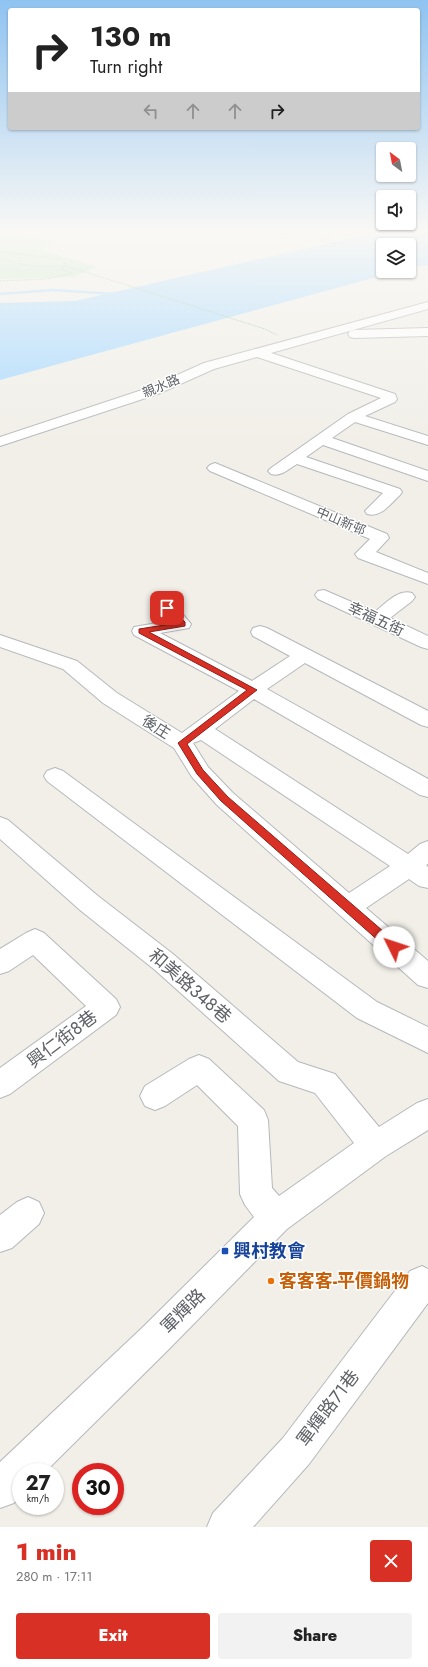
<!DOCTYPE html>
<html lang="en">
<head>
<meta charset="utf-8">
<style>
	body { margin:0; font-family:Jost,"Noto Sans TC",sans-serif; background:#f2f2f2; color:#222; height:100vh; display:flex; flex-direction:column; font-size:15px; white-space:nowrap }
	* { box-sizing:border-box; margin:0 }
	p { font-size:13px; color:#767676 }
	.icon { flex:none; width:22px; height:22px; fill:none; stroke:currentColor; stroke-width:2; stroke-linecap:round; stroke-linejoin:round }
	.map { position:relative; height:1527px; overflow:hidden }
	.drawer { display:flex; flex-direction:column; background:#fff; flex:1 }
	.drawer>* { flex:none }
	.guide { position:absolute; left:8px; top:8px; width:412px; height:122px; border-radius:4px; box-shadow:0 1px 3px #0004; background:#fff; color:#222; overflow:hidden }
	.needle { width:26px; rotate:328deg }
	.tools { position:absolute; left:376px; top:142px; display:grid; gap:8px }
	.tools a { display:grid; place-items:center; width:40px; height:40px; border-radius:4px; background:#fff; box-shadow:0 1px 3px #0004; font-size:20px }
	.speed { position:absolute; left:12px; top:1463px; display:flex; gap:8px; font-size:20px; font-weight:700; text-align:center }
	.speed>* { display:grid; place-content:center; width:52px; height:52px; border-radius:50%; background:#fff; box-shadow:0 1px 3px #0004; line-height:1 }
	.speed small { font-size:10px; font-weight:400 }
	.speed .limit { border:6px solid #d22; background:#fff; color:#111 }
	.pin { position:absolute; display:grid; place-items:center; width:34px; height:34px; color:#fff; margin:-17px; border-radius:8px; box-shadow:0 2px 6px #0006 }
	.me { position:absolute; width:44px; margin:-22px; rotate:311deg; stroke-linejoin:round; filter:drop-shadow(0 0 3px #0008) }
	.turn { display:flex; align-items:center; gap:14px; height:84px; padding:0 16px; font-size:18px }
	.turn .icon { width:52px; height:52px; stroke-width:2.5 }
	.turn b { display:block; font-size:28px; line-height:34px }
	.lanes { display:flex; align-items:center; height:38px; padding:0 16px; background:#0003; justify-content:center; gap:20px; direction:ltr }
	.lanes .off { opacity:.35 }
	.round { display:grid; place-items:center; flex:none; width:42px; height:42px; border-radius:4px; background:#f2f2f2 }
	.overview { display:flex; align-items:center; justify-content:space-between; height:68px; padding:0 16px }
	h1 { font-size:24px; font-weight:800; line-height:30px; color:#d93025 }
	.action { display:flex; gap:8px; margin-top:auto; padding:8px 16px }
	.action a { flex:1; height:46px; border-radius:4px; background:#d93025; color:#fff; font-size:16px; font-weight:800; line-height:46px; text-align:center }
	.action a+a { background:#f2f2f2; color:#222 }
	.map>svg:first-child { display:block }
</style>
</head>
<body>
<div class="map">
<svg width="428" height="1527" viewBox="0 0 428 1527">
	<rect width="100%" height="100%" fill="#f1efe8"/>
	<polygon fill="#c5e8c5" points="0,231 23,231 23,237 45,240 55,244 41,250 96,267 75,277 0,279"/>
	<polygon fill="#aadaff" points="382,231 428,231 428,265 409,268 409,245 383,245 383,271 399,271 0,380 0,303 75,301"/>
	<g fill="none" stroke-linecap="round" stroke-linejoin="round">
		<polyline stroke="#aadaff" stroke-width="2.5" points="0,294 53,290 114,294"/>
		<defs>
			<g id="minor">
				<polygon points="326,231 340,231 338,233 322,238 317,235 319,233"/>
				<path d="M428,302V309L271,353L395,394L397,399L395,402L365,416L428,436V445L355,422L332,438L428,471V481L323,445L306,457L400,489L402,492L400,495C390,504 381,518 367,514L365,511L383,493L297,464C288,469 281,477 271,474L268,471L271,468L348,414L381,398L257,357L214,369L158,394L0,446V437L148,388L204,363Z"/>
				<polygon points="428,328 428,336 354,338 350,337 348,334 350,331 354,330"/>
				<polygon points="215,463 387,534 389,538 376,552 428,573 428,584 358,558 355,554 370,539 210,471 207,468 210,465"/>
				<path d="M324,590L375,612C386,603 398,589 412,593L415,597L412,601L390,618L428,636V649L421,647L318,599L315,595L318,591Z"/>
				<path d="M167,602L174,604L191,624L189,628L160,633L252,681L290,656L253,636L251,632L253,628L260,626L267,628L428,711V727L421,725L305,663L267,689L428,779V797L420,795L254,699L215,729L408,854L420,844L428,841V864L426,865L428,867V888L419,886L409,879L366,908L428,961V988L418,985L217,805L192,777L174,748L103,703L63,669L0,647V635L77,661L117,693L182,733L239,691L134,635L132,631L134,627L169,621L158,608L160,604ZM201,740L390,866L349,893L233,793L208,767L193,743Z"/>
				<polygon points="55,768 63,771 377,1002 428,1027 428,1053 357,1018 47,781 44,776 47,771"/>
				<polygon points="0,817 8,820 98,896 173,954 298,1062 335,1074 379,1127 417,1103 428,1099 428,1130 386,1156 287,1229 167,1351 45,1472 21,1472 21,1495 14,1503 0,1508 0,1462 143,1327 254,1217 245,1205 240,1194 238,1126 197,1085 165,1106 155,1110 145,1106 140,1096 145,1086 189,1059 199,1055 209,1059 264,1110 268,1120 272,1188 279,1196 354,1143 315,1093 279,1081 155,970 80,910 0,839"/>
				<polygon points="35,929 44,933 116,999 120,1007 116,1015 10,1094 0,1098 0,1068 86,1006 33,955 9,971 0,974 0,949 26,933"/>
				<polygon points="28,1197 39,1202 44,1213 39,1224 12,1248 0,1252 0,1215 17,1202"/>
				<polygon points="422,1266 428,1269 428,1303 309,1464 253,1527 207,1527 213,1513 283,1438 410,1271"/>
			</g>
		</defs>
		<use href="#minor" stroke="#b5b8bc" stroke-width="2"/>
		<g stroke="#9cc7a9" stroke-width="1" stroke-dasharray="2 1" stroke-linecap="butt">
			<polyline points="0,238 4,231"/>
			<polyline points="0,252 55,258 63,260 66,266"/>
			<path d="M0,258C26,267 38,267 66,266L265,329L277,335"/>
			<polyline points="0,281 47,279 72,273 61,269 64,267"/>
		</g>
		<use href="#minor" fill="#fff" fill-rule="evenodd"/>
	</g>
	<polygon fill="#afaea9" points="272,231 296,231 296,232 286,235"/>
	<polygon fill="#8f8d8a" points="286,231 296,231 296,232 286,235"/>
	<linearGradient id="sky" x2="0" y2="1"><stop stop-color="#8fc3f1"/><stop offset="0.52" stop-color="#f9f8f5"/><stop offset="1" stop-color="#f9f8f5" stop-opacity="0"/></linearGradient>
	<rect width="428" height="444" fill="url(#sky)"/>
	<polygon fill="#d93025" stroke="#8d1f18" points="167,606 170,607 185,622 185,626 149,632 257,690 187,744 203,770 228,797 398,944 399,947 398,951 394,952 390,951 221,801 197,774 178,743 247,690 139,633 139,629 177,623 163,608"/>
	<rect fill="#1a4fb4" stroke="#fff" stroke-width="1.5" x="221" y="1247" width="8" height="8" rx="2"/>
	<circle fill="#e8710a" stroke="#fff" stroke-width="1.5" cx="271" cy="1281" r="4"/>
	<g text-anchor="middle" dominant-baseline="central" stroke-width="3" stroke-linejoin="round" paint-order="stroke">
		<g font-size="13" fill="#5f6368" stroke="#fff">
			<text transform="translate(161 386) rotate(-23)">親水路</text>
			<text transform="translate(341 521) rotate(23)">中山新邨</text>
		</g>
		<g font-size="15" fill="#5f6368" stroke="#fff">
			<text transform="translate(376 619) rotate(25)">幸福五街</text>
			<text transform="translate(156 727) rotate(32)">後庄</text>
		</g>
		<g font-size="18" fill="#5f6368" stroke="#fff">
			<text transform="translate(190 986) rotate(41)">和美路348巷</text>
			<text transform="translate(62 1039) rotate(-37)">興仁街8巷</text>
			<text transform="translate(183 1311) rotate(-45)">軍輝路</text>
			<text transform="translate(328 1408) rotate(-53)">軍輝路71巷</text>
		</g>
		<g font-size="18" font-weight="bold" fill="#164399" stroke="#fff" text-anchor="start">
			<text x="233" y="1251">興村教會</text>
		</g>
		<g font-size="18" font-weight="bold" fill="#c56008" stroke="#fff" text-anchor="start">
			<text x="279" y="1281">客客客-平價鍋物</text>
		</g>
	</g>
</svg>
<div class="tools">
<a><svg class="needle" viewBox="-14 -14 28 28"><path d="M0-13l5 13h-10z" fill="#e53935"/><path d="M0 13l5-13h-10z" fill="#767676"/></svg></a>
<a><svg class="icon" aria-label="sound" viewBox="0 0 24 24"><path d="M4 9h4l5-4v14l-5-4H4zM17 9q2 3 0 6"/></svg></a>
<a><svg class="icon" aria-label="layers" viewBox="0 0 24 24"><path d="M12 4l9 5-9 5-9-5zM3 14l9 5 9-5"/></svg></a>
</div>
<div class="speed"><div>27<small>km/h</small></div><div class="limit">30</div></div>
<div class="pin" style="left:167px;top:608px;background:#d93025"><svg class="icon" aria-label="arrive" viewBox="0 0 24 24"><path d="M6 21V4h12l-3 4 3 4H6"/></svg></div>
<svg class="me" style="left:394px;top:947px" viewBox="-20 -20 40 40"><circle r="19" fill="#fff"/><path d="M0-13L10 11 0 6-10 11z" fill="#d93025"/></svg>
<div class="guide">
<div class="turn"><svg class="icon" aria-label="right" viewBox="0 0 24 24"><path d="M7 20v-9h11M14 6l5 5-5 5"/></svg><div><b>130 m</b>Turn right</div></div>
<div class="lanes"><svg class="icon off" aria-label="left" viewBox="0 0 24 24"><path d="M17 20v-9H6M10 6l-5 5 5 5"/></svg><svg class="icon off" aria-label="ahead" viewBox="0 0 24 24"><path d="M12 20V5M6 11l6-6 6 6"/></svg><svg class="icon off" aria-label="ahead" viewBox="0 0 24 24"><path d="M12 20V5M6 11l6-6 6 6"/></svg><svg class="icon" aria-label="right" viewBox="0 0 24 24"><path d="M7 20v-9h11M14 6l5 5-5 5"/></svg></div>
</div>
</div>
<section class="drawer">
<div class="overview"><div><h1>1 min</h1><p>280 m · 17:11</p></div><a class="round" style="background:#d93025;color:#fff"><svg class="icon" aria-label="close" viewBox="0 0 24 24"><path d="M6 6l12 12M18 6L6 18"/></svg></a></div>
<div class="action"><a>Exit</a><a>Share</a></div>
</section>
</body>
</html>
